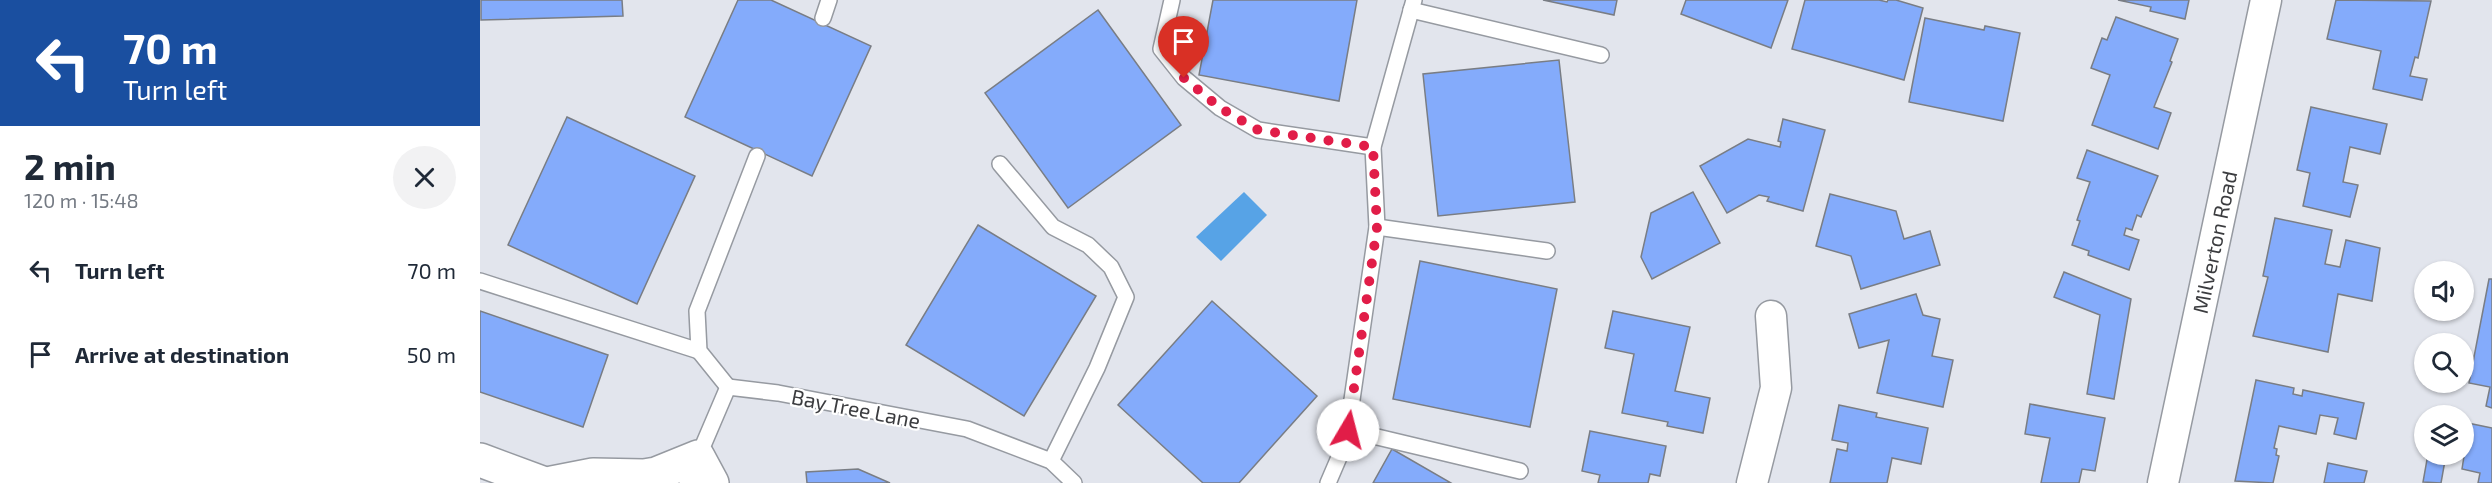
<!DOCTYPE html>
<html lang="en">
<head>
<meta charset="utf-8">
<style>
	body { margin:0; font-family:"Exo 2",sans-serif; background:#f2f2f3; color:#1f2937; height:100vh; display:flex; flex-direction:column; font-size:22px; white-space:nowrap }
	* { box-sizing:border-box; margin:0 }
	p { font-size:20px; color:#747a83 }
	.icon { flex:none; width:33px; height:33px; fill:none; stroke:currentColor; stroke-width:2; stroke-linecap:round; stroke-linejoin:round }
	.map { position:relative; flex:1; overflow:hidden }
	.side { display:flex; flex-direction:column; background:#fff; width:480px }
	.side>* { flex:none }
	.banner { background:#1a4fa0; color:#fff; overflow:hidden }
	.tools { position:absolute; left:1934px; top:261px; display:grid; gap:12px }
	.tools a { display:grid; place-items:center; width:60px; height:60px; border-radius:50%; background:#fff; box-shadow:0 2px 4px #0004; font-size:30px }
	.pin { position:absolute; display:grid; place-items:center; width:51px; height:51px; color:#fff; margin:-62px -26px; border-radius:50% 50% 50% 0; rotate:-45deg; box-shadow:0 0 6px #0007 }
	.pin .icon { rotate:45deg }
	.me { position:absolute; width:66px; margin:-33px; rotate:8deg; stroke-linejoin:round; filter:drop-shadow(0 0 4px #0008) }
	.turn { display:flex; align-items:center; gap:21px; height:126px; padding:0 24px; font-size:27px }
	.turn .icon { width:78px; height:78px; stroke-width:2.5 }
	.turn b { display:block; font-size:42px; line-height:51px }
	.round { display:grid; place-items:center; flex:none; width:63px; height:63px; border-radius:32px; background:#f2f2f3 }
	.headline { display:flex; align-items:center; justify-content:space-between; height:102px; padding:0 24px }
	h1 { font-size:36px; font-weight:700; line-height:45px }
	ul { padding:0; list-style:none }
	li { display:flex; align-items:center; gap:18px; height:84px; padding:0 24px }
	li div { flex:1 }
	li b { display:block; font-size:22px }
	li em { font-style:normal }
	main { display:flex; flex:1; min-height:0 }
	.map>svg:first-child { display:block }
</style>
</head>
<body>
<main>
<section class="side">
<div class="banner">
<div class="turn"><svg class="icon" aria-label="left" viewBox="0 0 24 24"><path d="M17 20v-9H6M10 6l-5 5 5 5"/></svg><div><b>70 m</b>Turn left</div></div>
</div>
<div class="headline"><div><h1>2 min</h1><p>120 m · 15:48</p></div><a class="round"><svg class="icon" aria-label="close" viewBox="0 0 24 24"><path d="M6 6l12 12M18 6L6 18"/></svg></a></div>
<ul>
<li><svg class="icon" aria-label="left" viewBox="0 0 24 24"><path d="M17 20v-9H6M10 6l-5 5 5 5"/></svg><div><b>Turn left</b></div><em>70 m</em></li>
<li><svg class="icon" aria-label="arrive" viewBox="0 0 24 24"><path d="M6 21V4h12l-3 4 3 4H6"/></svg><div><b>Arrive at destination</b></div><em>50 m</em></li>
</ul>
</section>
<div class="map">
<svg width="2012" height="483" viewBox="0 0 2012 483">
	<rect width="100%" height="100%" fill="#e2e5ed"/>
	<polygon fill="#57a3e6" points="764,192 787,215 741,261 716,237"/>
	<g fill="#84abfb" stroke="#797d84" stroke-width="1.5">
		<polygon points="1,0 142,0 143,16 1,20"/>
		<polygon points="258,0 291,0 391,46 332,176 205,117"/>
		<polygon points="733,0 877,0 859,101 719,75"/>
		<polygon points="1063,0 1137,0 1134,15"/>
		<polygon points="1206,0 1308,0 1291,48 1201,14"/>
		<polygon points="1325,0 1399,0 1407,2 1408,0 1416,0 1443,8 1424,80 1312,49"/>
		<polygon points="1638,0 1709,0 1705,19 1670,11 1671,7"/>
		<polygon points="1856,0 1951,1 1938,58 1935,57 1930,76 1947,79 1942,100 1893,89 1901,51 1847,39"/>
		<polygon points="618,10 701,125 588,208 505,93"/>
		<polygon points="1636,17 1698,39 1690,61 1692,62 1674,107 1691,113 1678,149 1612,125 1630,75 1611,68 1622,38 1627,40"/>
		<polygon points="1445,18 1504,30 1505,26 1540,33 1523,121 1429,102"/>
		<polygon points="1079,60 1095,202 958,216 943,74"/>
		<polygon points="1831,107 1907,124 1900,154 1870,147 1863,182 1878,185 1870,217 1823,206 1830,173 1817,170"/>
		<polygon points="87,117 215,176 157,304 28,245"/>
		<polygon points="1303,119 1345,130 1323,211 1287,201 1289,197 1279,195 1247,213 1220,166 1268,139 1300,147 1301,142 1298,141"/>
		<polygon points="1607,150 1678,176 1661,217 1657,215 1652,230 1646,228 1644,235 1659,240 1649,270 1608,255 1609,251 1592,245 1600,221 1597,220 1610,182 1597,178"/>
		<polygon points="1213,192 1240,243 1172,279 1161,257 1171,213"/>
		<polygon points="1350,194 1416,211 1424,239 1450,231 1460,265 1381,289 1371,256 1336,246"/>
		<polygon points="1795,218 1852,230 1845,264 1860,267 1866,240 1900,248 1892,301 1858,294 1848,352 1773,336 1788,277 1783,276"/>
		<polygon points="498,225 616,296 544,416 426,345"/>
		<polygon points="940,261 1077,289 1050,427 913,399"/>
		<polygon points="1584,272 1651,299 1634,399 1607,394 1620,315 1574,297"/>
		<polygon points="2009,279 2012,279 2012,408 2006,406 2010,387 1989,383"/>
		<polygon points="1436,294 1443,315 1460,319 1452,356 1473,360 1463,407 1397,393 1409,340 1379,348 1369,314"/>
		<polygon points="732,301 837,396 759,483 723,483 638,405"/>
		<polygon points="0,311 128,355 103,427 0,392"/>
		<polygon points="1133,311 1210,327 1195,391 1230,398 1223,433 1187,426 1188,422 1142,413 1154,354 1125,348"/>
		<polygon points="1776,380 1814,388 1813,394 1822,396 1823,390 1884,403 1876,439 1854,434 1858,418 1840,415 1836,434 1799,426 1794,448 1797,449 1796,455 1799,456 1793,483 1755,481"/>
		<polygon points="1550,404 1625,418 1615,471 1602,469 1599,483 1561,483 1570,438 1545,434"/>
		<polygon points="1359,405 1397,413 1396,417 1448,428 1441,464 1412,458 1407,483 1350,483 1357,449 1367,451 1368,443 1352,440"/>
		<polygon points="1983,422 2012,428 2012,483 1998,483 2000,473 1982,469 1985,450 1983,450"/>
		<polygon points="1110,431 1186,446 1180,476 1170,474 1168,483 1118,483 1120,475 1102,471"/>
		<polygon points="912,449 971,483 893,483"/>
		<polygon points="1948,454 1966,455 1961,483 1943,482"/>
		<polygon points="1848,463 1887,471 1884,483 1844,483"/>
		<polygon points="378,469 410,483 327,483 326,472"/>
	</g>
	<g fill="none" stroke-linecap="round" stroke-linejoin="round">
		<defs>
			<g id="lane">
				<polyline points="692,0 681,49 704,78 740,108 778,130 893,147"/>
				<polyline points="931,10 1121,55"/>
				<polyline points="343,18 349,0"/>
				<polyline points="520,164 573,227 608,245 631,267 646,297 617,368 571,461"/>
				<polyline points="897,227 1067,251"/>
				<polyline points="0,281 219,351"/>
				<polyline points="248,387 298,393 487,429 571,461 594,483"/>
				<polyline points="248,387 219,351 217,311 277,156"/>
				<polyline points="868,430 1040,471"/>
				<polyline points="207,483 248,387"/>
				<polyline points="848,483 866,441 897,227 893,147 934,0"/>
			</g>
			<g id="street">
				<polyline points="1272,483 1296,388 1291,316"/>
				<polyline points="1683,483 1786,0"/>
			</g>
			<g id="secondary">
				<polyline points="0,460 62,483"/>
				<polyline points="72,483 113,475 164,476 176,474 218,457 232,483"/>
			</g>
		</defs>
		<use href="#lane" stroke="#969aa1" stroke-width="18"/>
		<use href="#street" stroke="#969aa1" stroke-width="33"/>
		<use href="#secondary" stroke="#969aa1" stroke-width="36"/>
		<use href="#lane" stroke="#fff" stroke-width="15"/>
		<use href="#street" stroke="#fff" stroke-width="30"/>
		<use href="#secondary" stroke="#fff" stroke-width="33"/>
	</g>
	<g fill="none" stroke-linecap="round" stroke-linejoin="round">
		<polyline stroke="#e11d48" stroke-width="10" stroke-dasharray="0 18" points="704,78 740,108 778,130 893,147 897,227 868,430"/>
	</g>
	<g text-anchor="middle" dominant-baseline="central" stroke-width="4.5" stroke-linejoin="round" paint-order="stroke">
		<g font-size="21" fill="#3b3c3f" stroke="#fff">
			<text transform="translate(1734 242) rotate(-78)">Milverton Road</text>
			<text transform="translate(376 408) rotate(11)">Bay Tree Lane</text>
		</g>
	</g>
</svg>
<div class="tools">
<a><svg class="icon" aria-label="sound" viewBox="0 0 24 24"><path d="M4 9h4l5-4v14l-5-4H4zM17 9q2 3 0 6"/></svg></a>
<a><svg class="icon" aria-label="search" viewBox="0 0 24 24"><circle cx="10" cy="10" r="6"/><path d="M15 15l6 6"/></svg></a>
<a><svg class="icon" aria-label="layers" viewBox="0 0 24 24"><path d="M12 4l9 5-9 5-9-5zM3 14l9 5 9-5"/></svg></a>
</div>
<div class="pin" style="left:704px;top:78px;background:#d93025"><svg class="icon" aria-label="arrive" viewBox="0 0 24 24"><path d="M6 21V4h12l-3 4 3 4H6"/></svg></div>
<svg class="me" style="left:868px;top:430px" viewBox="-20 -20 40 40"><circle r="19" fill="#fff"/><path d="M0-13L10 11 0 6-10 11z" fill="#e11d48"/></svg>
</div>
</main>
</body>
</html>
